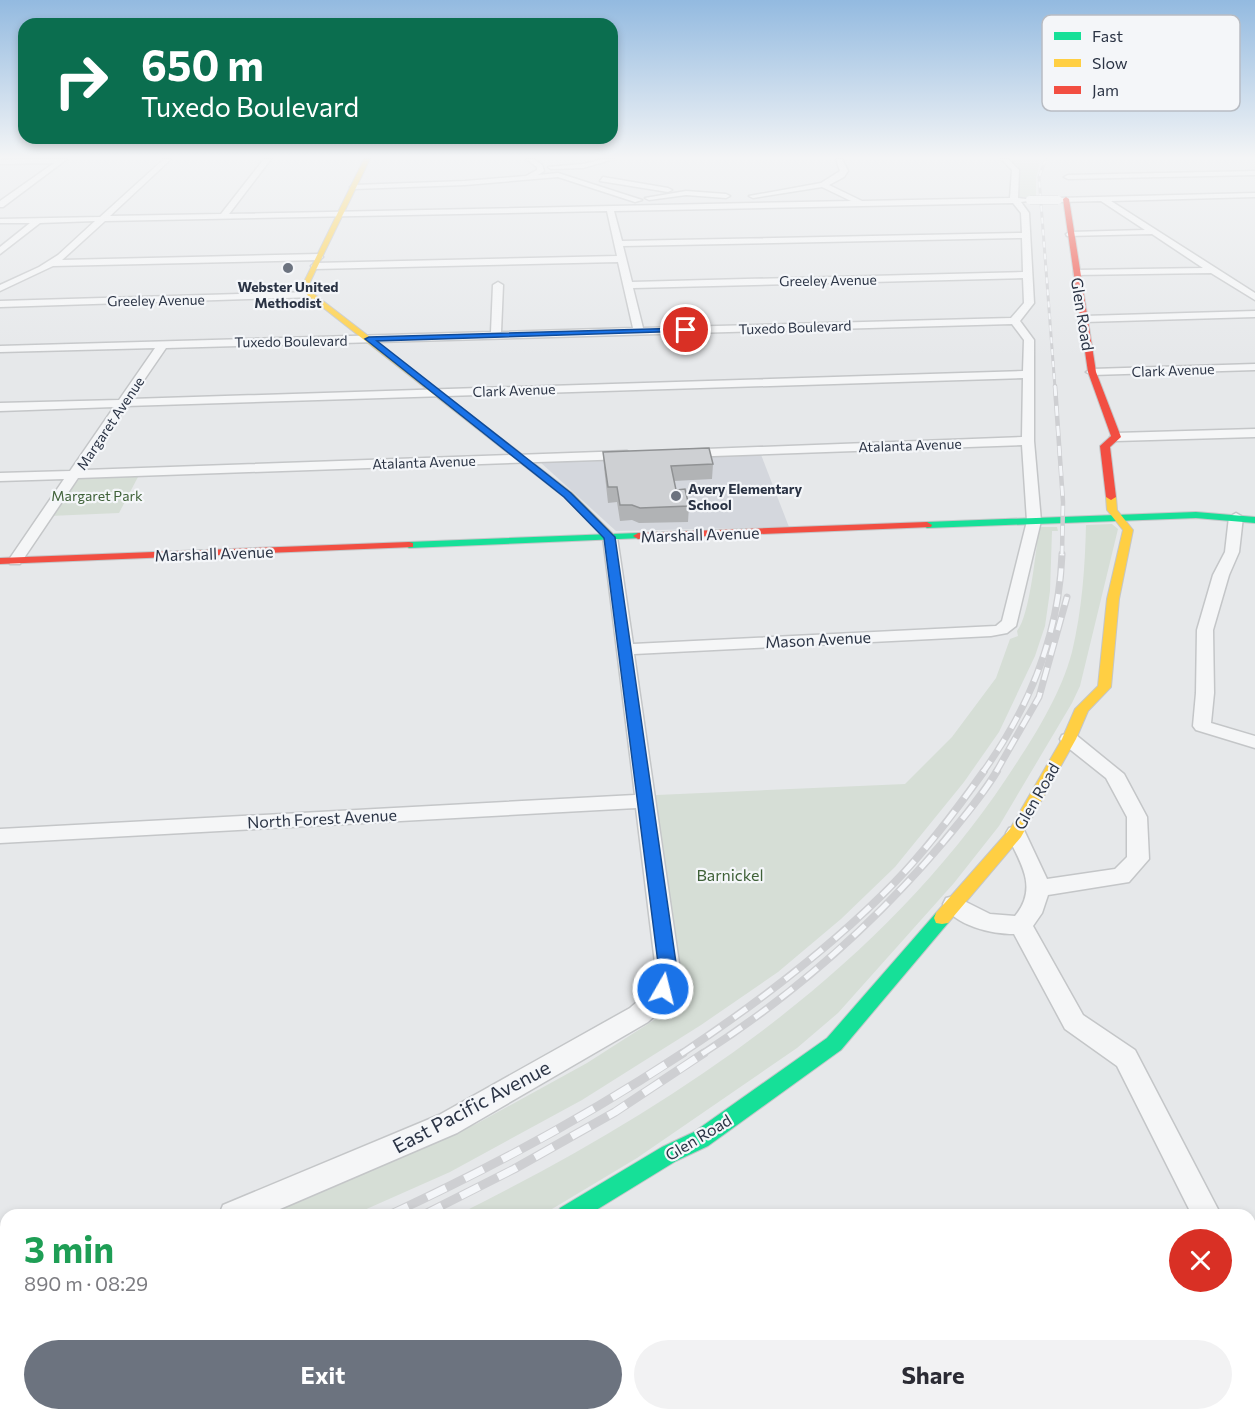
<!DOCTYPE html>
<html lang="en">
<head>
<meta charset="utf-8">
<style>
	body { margin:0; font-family:Commissioner,sans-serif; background:#f2f2f3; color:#2b2b33; height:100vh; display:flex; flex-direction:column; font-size:22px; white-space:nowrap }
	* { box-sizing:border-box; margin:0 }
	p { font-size:20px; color:#7c7c81 }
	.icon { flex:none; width:33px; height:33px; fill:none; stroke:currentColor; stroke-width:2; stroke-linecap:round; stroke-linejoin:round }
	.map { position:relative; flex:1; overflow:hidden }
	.panel { position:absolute; left:0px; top:1209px; width:1256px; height:212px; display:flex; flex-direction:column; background:#fff; border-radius:18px 18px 0 0; box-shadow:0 3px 9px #0003 }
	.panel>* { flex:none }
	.banner { position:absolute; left:18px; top:18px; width:600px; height:126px; border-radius:18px; box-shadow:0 3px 9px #0003; background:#0b6e4f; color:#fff; overflow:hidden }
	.pin { position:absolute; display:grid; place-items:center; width:51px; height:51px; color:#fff; margin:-26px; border:3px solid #fff; border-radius:50%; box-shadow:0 2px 6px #0007 }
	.me { position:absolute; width:66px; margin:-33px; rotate:8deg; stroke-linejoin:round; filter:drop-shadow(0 0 4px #0008) }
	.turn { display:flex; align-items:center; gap:21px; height:126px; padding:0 24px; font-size:27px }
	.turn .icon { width:78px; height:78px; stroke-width:2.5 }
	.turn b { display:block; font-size:42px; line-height:51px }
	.round { display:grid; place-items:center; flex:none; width:63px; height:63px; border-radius:32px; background:#f2f2f3 }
	.headline { display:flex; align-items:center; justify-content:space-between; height:102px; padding:0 24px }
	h1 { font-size:36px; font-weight:700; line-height:45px; color:#1e9e55 }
	.cta { display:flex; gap:12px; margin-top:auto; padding:12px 24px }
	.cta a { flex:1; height:69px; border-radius:36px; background:#6c737f; color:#fff; font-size:24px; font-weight:700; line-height:69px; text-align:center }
	.cta a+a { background:#f2f2f3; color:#2b2b33 }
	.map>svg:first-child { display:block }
</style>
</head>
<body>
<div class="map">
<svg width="1255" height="1420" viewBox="0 0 1255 1420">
	<rect width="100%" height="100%" fill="#e6e8ea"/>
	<polygon fill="#d4d7dd" points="760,452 789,527 616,531 540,462"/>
	<g fill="#d6ded6">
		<polygon points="1007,159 1041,159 1036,178 1036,198 1016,197 1019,170"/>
		<polygon points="139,475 119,513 50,516 80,478"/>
		<path d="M1112,524L1118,529L1080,686L1072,703L999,826L954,883L838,1013L797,1048L637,1158L542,1215H457C667,1111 874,976 1006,779C1032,740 1060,697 1072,652C1082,610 1085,568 1086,525Z"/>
		<path d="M1039,527H1057L1058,531H1052L1050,591L1045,626L1035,656L999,732L964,782L895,867L841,919L778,972L701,1025L582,1100L450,1172L353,1215H263L476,1124L587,1063L665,1013L634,796L905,784L952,737L996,678L1010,639L1018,636L1017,631C1030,615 1036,550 1039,527Z"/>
	</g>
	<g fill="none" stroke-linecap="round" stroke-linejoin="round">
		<defs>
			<g id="street">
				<polygon points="67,159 3,207 0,207 0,201 54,163 0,164 0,160"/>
				<path d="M164,159H171L110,216L221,214L264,159H271L229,214L851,201L822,187L753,198L749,196L821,183L840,171L836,159H842L848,171L844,177L829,185L862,201L1010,198L1012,170L1001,159H1008L1019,170L1018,198L1034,200L1021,202L1029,213L1034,303L1020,321L1034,340V441L1041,521L1016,626L1007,633L991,636L634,654L679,963C677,988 666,1006 648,1022L457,1133L266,1215H219L223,1205L439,1115L630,1008C646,995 653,983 655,963L636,808L0,843V829L635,795L603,537L605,534L610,533L617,537L633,644L996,626L1002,621L1027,521L1022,445L685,457L680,456L679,453L680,450L1022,437L1023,378L126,406L84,470L627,451L633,455L627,459L78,478L20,564H10L8,561L64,479L0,481V473L70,471L114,407L0,411V403L119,400L155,348L0,352V346L491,332L493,285L498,282L503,285L501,332L633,328L618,262L315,269L311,266L315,263L617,256L607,211L105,221L62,260L319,254L323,257L319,260L53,266L0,291V285L39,267L58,255L95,221L40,223L0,254V247L30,223H0V219L100,217ZM1013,203L1021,213L1022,233L622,241L614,211ZM1022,238L1023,272L632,282L623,246ZM1023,278L1024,303L1011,318L643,328L633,288ZM1012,324L1024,340L1023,371L131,399L166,348Z"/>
				<polygon points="526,159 534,159 542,165 544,171 538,175 558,173 642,200 635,202 558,177 465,185 354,189 350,187 354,185 465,181 526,176 537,170 537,167"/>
				<polygon points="603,159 614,159 583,168 551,169 548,167 583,164"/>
				<polygon points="1255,171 1255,175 1068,179 1064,177 1068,175"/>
				<polygon points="603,177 668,188 672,190 668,192 600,181"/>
				<polygon points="686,191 726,194 730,196 726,198 686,195 649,200 645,198"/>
				<polygon points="1255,193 1255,197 1111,201 1255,293 1255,300 1211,273 1074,275 1074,271 1077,270 1203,268 1152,234 1067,236 1066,234 1070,232 1145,230 1101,201 1058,202 1054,200 1058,198"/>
				<polygon points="311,292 314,293 314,297 0,307 0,301"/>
				<polygon points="1255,311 1255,317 1084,322 1079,319 1084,316"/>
				<polygon points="1255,364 1255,370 1092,375 1086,372 1092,369"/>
				<polygon points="1255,429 1255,437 1116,441 1110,437 1116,433"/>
				<polygon points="1236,513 1243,517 1239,552 1229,575 1213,630 1214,693 1211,723 1255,736 1255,748 1196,730 1193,726 1196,693 1197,630 1213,575 1225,552 1229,517"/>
				<path d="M1069,733L1076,735L1124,774L1147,817L1149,859L1129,882L1048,895L1042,913L1033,926L1083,1015L1135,1050L1221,1215H1192L1117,1066L1065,1029L1014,934C992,934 955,926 943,904L946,898L954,896L990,914L1015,916C1039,887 1020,862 1006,833L1009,828L1016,826L1023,828L1047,879L1115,869L1127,857V817L1106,778L1062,743L1060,739L1062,735Z"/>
				<polygon points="1250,1265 1255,1267 1255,1301 1250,1299"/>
				<polygon points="6,1270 6,1300 0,1302 0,1272"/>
				<polygon points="326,1414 358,1414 357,1420 325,1420"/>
			</g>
			<g id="fast">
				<polygon points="1196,512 1255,517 1255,523 1196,518 927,528 922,525 927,522"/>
				<polygon points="638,533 642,534 642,538 409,548 404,545 409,542"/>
				<polygon points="942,912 948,913 950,918 948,923 841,1050 708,1146 676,1161 588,1215 557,1215 560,1208 662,1147 694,1132 827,1038 936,913"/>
			</g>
			<g id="slow">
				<polygon points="364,159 370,159 310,282 314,294 572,493 614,535 614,539 606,539 564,497 307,295 304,282"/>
				<polygon points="1111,494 1116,497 1117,510 1133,530 1119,599 1111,687 1088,711 1076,739 1021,837 948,923 942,924 936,923 934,918 936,913 1010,829 1062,739 1075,709 1098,686 1107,599 1123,530 1107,510 1106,497"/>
			</g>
			<g id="jam">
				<polygon points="1066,197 1069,199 1096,372 1121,437 1110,447 1116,497 1111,500 1106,497 1100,446 1111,436 1088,372 1063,199"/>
				<polygon points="927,522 932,525 931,527 638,539 633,536 638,533"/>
				<polygon points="409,542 413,543 413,547 0,564 0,558"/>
			</g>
		</defs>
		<use href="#street" stroke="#c4c6c8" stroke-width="3"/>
		<use href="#fast" stroke="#c4c6c8" stroke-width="2"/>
		<use href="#slow" stroke="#c4c6c8" stroke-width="2"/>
		<use href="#jam" stroke="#c4c6c8" stroke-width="2"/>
		<use href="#street" fill="#f5f6f7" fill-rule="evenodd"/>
		<use href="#fast" fill="#16e098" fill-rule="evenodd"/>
		<use href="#slow" fill="#ffcf43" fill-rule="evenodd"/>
		<use href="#jam" fill="#f24e42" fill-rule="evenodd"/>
		<defs>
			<polyline id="rail-far4" points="1046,159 1039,177 1055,388"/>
			<polyline id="rail-far3" points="1055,386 1063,502 1062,555"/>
			<g id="rail-far2">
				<path d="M983,772C1030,707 1059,634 1062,554"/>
				<polyline points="996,772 1039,697 1067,597"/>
			</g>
			<g id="rail-far1">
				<path d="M681,1054C756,1004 832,947 895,882C928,848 957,809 984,771"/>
				<path d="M702,1054C792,996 876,922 945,840C963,818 982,796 997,771"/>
			</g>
			<g id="rail">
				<path d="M389,1215C491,1168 589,1115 683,1053"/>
				<polyline points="423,1215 514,1169 615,1112 704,1053"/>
				<polyline points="0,1361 6,1359"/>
				<polyline points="0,1379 6,1378"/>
			</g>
		</defs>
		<use href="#rail-far4" stroke="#cecfd2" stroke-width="3"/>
		<use href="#rail-far3" stroke="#cecfd2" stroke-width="4.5"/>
		<use href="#rail-far2" stroke="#cecfd2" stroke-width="7"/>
		<use href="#rail-far1" stroke="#cecfd2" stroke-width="8"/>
		<use href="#rail" stroke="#cecfd2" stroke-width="9"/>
		<use href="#rail-far4" stroke="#f4f6f9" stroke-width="2" stroke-dasharray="6" stroke-linecap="butt"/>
		<use href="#rail-far3" stroke="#f4f6f9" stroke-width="3" stroke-dasharray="10" stroke-linecap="butt"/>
		<use href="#rail-far2" stroke="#f4f6f9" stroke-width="4.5" stroke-dasharray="13" stroke-linecap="butt"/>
		<use href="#rail-far1" stroke="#f4f6f9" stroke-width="5" stroke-dasharray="16" stroke-linecap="butt"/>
		<use href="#rail" stroke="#f4f6f9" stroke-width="7" stroke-dasharray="21" stroke-linecap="butt"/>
		<defs>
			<polyline id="street-bridge" points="1030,200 1058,200"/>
		</defs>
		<use href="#street-bridge" stroke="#c4c6c8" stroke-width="9" stroke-linecap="butt"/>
		<use href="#street-bridge" stroke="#f5f6f7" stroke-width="8"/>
	</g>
	<polygon fill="#b1b3b5" points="603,452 713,464 712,479 674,481 676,490 689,506 688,522 639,523 632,520 620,521 617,502 608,503 604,467"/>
	<polygon fill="#ced0d3" stroke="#909294" stroke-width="1.5" points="709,448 713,464 671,466 676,490 685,489 689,506 640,508 632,505 620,505 617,487 608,487 603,452"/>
	<linearGradient id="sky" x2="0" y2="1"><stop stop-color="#93bae0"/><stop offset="0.44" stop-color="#f4f5f6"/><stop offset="1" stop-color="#f4f5f6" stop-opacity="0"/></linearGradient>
	<rect width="1255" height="358" fill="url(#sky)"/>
	<polygon fill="#1a73e8" stroke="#114b97" stroke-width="1.5" points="686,328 689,328 689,331 377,341 571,493 615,537 676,963 669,995 663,997 656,995 654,989 658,963 604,538 564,497 365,339 369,337"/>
	<g fill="#6c737f" stroke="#f4f6f9" stroke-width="2">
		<circle cx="288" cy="268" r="6"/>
		<circle cx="676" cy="496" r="6"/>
	</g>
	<g text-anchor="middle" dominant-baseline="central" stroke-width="4.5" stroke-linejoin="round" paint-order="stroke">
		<g font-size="14" fill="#2b3445" stroke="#f4f6f9">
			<text transform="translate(828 280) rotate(-1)">Greeley Avenue</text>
			<text transform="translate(156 300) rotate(-1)">Greeley Avenue</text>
			<text transform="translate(795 327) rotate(-2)">Tuxedo Boulevard</text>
			<text transform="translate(291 341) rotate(-1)">Tuxedo Boulevard</text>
			<text transform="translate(1173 370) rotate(-2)">Clark Avenue</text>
			<text transform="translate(514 390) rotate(-2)">Clark Avenue</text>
			<text transform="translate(110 423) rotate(-56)">Margaret Avenue</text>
			<text transform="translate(910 445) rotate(-2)">Atalanta Avenue</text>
			<text transform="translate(424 462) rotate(-2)">Atalanta Avenue</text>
		</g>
		<g font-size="14" font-weight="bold" fill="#2b3445" stroke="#f4f6f9">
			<text x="288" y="286">Webster United<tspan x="288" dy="16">Methodist</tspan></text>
			<text x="688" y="488" text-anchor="start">Avery Elementary<tspan x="688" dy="16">School</tspan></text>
		</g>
		<g font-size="14" fill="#3f6138" stroke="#f4f6f9">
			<text x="97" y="495">Margaret Park</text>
		</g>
		<g font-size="16" fill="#2b3445" stroke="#f4f6f9">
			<text transform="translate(1083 314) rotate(81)">Glen Road</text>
			<text transform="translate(700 534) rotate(-2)">Marshall Avenue</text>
			<text transform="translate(214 553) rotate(-2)">Marshall Avenue</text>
			<text transform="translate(818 639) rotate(-3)">Mason Avenue</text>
			<text transform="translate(1036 796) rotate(-60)">Glen Road</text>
			<text transform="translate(322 818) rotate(-3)">North Forest Avenue</text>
			<text transform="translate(698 1137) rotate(-31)">Glen Road</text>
		</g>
		<g font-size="16" fill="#3f6138" stroke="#f4f6f9">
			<text x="730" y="874">Barnickel</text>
		</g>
		<g font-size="20" fill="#2b3445" stroke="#f4f6f9">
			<text transform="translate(471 1106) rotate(-28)">East Pacific Avenue</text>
		</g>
	</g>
	<rect x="1042" y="15" width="198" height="96" rx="9" fill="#f4f6f9" stroke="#b8bcc3" stroke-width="1.5"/>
	<rect x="1054" y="32" width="27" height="8" fill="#16e098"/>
	<rect x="1054" y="59" width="27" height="8" fill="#ffcf43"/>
	<rect x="1054" y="86" width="27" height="8" fill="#f24e42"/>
	<g font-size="16" fill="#2b3445">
		<text x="1092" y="42">Fast</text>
		<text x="1092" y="69">Slow</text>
		<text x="1092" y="96">Jam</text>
	</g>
</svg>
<div class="pin" style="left:686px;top:330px;background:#d93025"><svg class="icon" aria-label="arrive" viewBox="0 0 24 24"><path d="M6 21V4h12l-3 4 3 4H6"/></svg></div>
<svg class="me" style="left:663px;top:989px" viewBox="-20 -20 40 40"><circle r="17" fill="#1a73e8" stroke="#fff" stroke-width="3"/><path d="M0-11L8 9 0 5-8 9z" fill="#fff"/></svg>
<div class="banner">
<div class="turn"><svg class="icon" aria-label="right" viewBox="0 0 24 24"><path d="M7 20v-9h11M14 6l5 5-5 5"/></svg><div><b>650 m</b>Tuxedo Boulevard</div></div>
</div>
<section class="panel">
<div class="headline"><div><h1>3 min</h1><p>890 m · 08:29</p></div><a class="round" style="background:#d93025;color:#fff"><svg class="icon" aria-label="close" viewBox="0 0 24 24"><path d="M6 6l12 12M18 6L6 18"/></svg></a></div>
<div class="cta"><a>Exit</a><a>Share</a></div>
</section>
</div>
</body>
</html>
